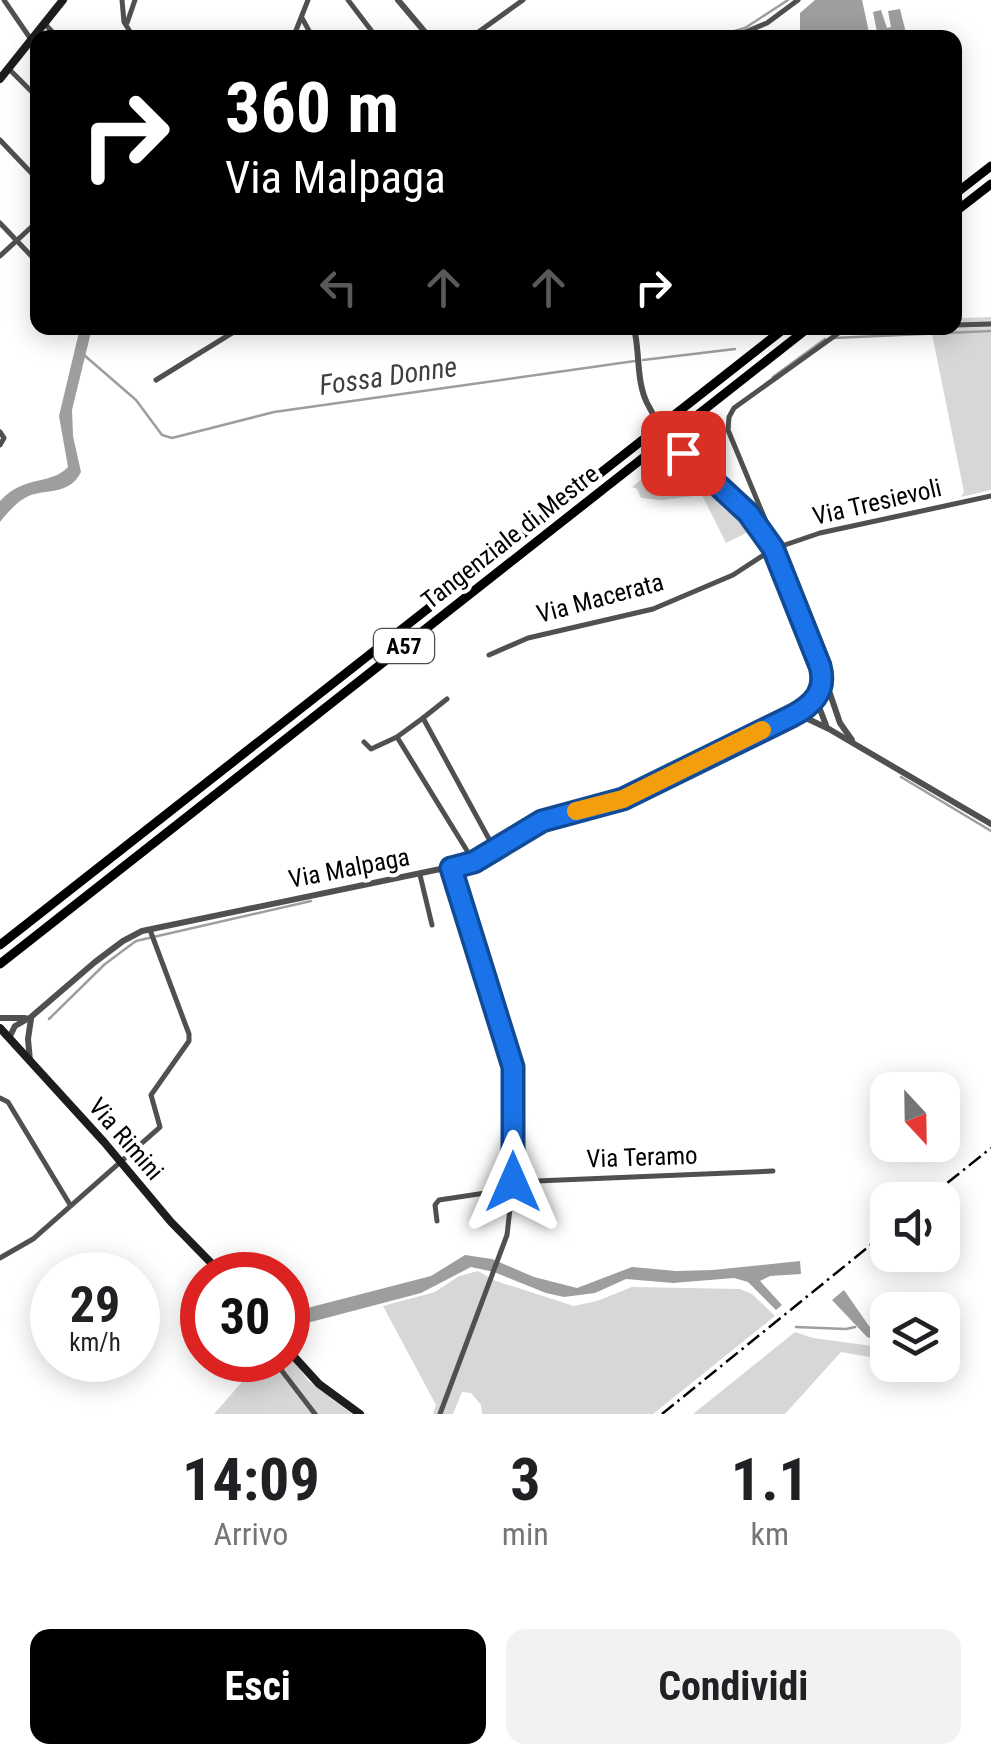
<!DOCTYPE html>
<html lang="it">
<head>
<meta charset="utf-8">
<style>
	body { margin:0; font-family:"Roboto Condensed",sans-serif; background:#f2f2f2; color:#202124; height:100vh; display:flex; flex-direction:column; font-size:38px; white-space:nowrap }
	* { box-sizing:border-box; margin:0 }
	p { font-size:32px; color:#757577 }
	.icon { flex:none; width:55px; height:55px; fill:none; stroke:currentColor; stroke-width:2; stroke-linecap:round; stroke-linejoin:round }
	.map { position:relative; height:1414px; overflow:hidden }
	.side { display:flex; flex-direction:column; background:#fff; flex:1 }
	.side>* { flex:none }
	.banner { position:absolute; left:30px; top:30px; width:932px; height:305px; border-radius:20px; box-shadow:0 5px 25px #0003; background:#000; color:#fff; overflow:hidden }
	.needle { width:65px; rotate:158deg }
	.fabs { position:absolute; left:870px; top:1072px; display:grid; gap:20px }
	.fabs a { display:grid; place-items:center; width:90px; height:90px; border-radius:20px; background:#fff; box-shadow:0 5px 25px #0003; font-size:50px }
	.speed { position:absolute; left:30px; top:1252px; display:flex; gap:20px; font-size:50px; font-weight:700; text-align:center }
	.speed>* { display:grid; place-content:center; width:130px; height:130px; border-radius:50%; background:#fff; box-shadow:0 5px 25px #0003; line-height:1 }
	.speed small { font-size:25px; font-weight:400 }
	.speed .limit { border:15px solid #d22; background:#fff; color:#111 }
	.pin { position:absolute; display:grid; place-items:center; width:85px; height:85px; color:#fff; margin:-42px; border-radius:20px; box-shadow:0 5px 15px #0006 }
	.me { position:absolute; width:110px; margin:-55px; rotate:0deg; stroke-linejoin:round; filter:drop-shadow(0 0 8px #0008) }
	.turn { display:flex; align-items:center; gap:35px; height:210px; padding:0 30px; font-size:45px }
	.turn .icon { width:130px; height:130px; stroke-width:2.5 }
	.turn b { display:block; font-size:70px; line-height:85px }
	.lanes { display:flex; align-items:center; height:95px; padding:0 30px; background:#0003; justify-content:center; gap:50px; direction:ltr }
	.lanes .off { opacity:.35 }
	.eta { display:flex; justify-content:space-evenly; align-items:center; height:170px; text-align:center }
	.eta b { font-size:60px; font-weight:700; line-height:70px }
	.button { display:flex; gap:20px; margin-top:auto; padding:20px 30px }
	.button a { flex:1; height:115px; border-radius:20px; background:#000; color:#fff; font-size:40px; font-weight:700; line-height:115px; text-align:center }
	.button a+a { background:#f2f2f2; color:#202124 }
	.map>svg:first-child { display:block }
</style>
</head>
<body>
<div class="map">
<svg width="991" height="1414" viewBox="0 0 991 1414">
	<rect width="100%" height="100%" fill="#fff"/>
	<g fill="#d7d7d7">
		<polygon points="991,317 991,490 961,497 964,492 931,329 961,327 961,318"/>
		<path d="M676,452C699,481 729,501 752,530L726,543L702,495L662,500L641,498L637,489L632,487Z"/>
		<polygon points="478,1271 496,1281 574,1306 597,1301 632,1287 740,1289 752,1294 775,1316 653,1414 482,1414 481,1405 471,1393 462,1392 453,1414 433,1414 436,1405 383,1306 435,1292 459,1276"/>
		<polygon points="795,1332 813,1338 887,1348 887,1360 841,1352 785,1414 693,1414"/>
		<polygon points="288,1355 309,1381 352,1414 214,1414 261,1360 288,1360"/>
	</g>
	<g fill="#9e9e9e">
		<polygon points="815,0 862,0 870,37 800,37 800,13"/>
		<polygon points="900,9 907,37 878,37 873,12 881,10 887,28 891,27 888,11"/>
		<path d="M80,328H92L72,410L73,436L81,472C70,494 51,489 31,495C18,500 8,512 0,522V501C25,474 50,486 68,467L59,416Z"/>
		<polygon points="465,1255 492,1259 534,1277 577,1288 632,1267 676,1271 713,1270 800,1261 801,1274 770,1276 760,1281 782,1305 776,1310 748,1282 734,1278 673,1283 626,1279 595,1293 564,1297 546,1293 494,1272 471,1267 421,1293 288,1328 288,1313 431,1276"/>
		<polygon points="844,1290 869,1326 887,1337 887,1345 867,1337 832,1300"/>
	</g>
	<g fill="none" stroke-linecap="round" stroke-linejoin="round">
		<g stroke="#9e9e9e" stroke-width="2.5">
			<polyline points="710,38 745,28 788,0"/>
			<polyline points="833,338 991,331"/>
			<polyline points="84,355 136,400 162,435 172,438 274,412 635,361"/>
			<polyline points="643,360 735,349"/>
			<polyline points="773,377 825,339"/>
			<polyline points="901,777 991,831"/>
			<polyline points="49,1019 105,964 136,941 311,901"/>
			<polyline points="796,1327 846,1329 855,1327"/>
		</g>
		<g stroke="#505050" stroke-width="5">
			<polyline points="4,0 30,38"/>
			<polyline points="122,0 124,22 134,38"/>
			<polyline points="348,0 377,38"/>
			<polyline points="302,18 313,38"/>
			<polyline points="127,23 135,0"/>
			<polyline points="45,24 58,38"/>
			<polyline points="293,38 308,0"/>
			<polyline points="470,38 523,0"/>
			<polyline points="731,38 767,23 798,0"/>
			<polyline points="8,68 38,98"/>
			<polyline points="0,140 38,180"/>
			<polyline points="0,223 38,263"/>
			<polyline points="0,256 38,221"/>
			<polyline points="955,325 991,324"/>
			<polyline points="156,380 232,333 231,328"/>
			<polyline points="0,432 4,438 0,445"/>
			<polyline points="765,537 769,531 767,524 728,430 729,417 734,408 840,332 908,328"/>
			<polyline points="489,655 528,638 653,609 733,575 773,549 820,533 991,496"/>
			<polyline points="447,699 423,718 495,850"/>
			<polyline points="397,737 423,718"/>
			<polyline points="364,742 371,749 397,737 474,862"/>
			<polyline points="420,875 432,925"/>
			<polyline points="0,1098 8,1102 69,1203"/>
			<polyline points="513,1182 773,1171"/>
			<polyline points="437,1221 435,1205 439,1200 512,1189"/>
			<polyline points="0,1258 33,1239 160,1127 151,1095 189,1041 189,1034 150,930"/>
			<polyline points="281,1360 282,1371 315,1414"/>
			<polyline points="440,1414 507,1235 513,1182 513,1067 451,869"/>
		</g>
		<g stroke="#505050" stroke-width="6">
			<polyline points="398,0 430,38"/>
			<polyline points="825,679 840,723 852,740"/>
			<polyline points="816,699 826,725"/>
			<polyline points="794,716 808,719 829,729 991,824"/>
			<polyline points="0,1018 25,1018"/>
			<path d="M9,1038L15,1026L31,1017L95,962L123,941L142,931L474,862L542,821L623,799L810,705L820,691L823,675C809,626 782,554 749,515C717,477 670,450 647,403C636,381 640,351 634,328"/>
			<polyline points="30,1061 28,1039 31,1019"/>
		</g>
		<g stroke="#1d1d1d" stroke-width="8">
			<polyline points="0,79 63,0"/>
			<polyline points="0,1028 104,1142 171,1222 223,1275"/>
			<polyline points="288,1350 319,1384 360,1414"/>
		</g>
		<g stroke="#000" stroke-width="9">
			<polyline points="955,194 991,166"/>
			<polyline points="955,212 991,184"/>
			<polyline points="0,945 785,328"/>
			<polyline points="0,964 808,328"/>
		</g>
		<g stroke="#000" stroke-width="2.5" stroke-dasharray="15 5 2.5 5" stroke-linecap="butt">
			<polyline points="926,1200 991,1148"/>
			<polyline points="662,1414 888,1231"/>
		</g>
	</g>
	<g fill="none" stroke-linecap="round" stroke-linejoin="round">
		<defs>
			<path id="route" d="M513,1182V1067L451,868L474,862L542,821L623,799L792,716C813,705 827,691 820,666L773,548L748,513L683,453"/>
		</defs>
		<use href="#route" stroke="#114b97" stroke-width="25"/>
		<use href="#route" stroke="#1a73e8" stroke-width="18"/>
		<polyline stroke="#f59e0b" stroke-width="18" points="576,811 623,799 762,730"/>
	</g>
	<g text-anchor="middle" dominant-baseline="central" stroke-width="8" stroke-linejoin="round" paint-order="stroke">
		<rect fill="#fff" stroke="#4c4c4c" stroke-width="2.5" x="374" y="629" width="60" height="34" rx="8"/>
		<g font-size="22" font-weight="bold" fill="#000">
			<text x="404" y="646">A57</text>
		</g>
		<g font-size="25" fill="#000" stroke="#fff">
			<text transform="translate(877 502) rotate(-13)">Via Tresievoli</text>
			<text transform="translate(510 537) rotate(-38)">Tangenziale di Mestre</text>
			<text transform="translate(600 598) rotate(-15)">Via Macerata</text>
			<text transform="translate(349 868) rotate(-11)">Via Malpaga</text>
			<text transform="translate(126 1139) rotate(49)">Via Rimini</text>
			<text transform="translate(642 1157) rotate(-2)">Via Teramo</text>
		</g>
		<g font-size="28" font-style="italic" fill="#3f3f3f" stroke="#fff">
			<text transform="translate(388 376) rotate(-8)">Fossa Donne</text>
		</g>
	</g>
</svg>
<div class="fabs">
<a><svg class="needle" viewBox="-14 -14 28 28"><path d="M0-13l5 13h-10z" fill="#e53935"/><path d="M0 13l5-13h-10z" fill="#757577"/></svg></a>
<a><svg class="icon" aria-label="sound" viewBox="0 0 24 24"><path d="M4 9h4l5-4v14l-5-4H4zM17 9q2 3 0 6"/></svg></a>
<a><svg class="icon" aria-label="layers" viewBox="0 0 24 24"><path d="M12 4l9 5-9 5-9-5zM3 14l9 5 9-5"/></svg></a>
</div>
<div class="speed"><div>29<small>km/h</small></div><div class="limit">30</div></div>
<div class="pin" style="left:683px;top:453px;background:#d93025"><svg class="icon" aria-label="arrive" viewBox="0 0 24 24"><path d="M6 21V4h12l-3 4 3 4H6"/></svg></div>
<svg class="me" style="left:513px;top:1182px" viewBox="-20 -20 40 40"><path d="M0-17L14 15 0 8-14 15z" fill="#1a73e8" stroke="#fff" stroke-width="4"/></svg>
<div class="banner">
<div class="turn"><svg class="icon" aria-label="right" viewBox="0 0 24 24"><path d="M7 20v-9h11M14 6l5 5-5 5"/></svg><div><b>360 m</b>Via Malpaga</div></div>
<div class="lanes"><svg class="icon off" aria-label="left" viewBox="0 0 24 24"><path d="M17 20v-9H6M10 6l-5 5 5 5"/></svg><svg class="icon off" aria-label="ahead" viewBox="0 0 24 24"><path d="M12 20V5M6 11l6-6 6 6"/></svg><svg class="icon off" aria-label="ahead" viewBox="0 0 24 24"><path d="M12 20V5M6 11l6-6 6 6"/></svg><svg class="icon" aria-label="right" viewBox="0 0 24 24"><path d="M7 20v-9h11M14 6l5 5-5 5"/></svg></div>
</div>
</div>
<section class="side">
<div class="eta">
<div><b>14:09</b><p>Arrivo</p></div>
<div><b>3</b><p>min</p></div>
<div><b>1.1</b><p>km</p></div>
</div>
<div class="button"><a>Esci</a><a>Condividi</a></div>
</section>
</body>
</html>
